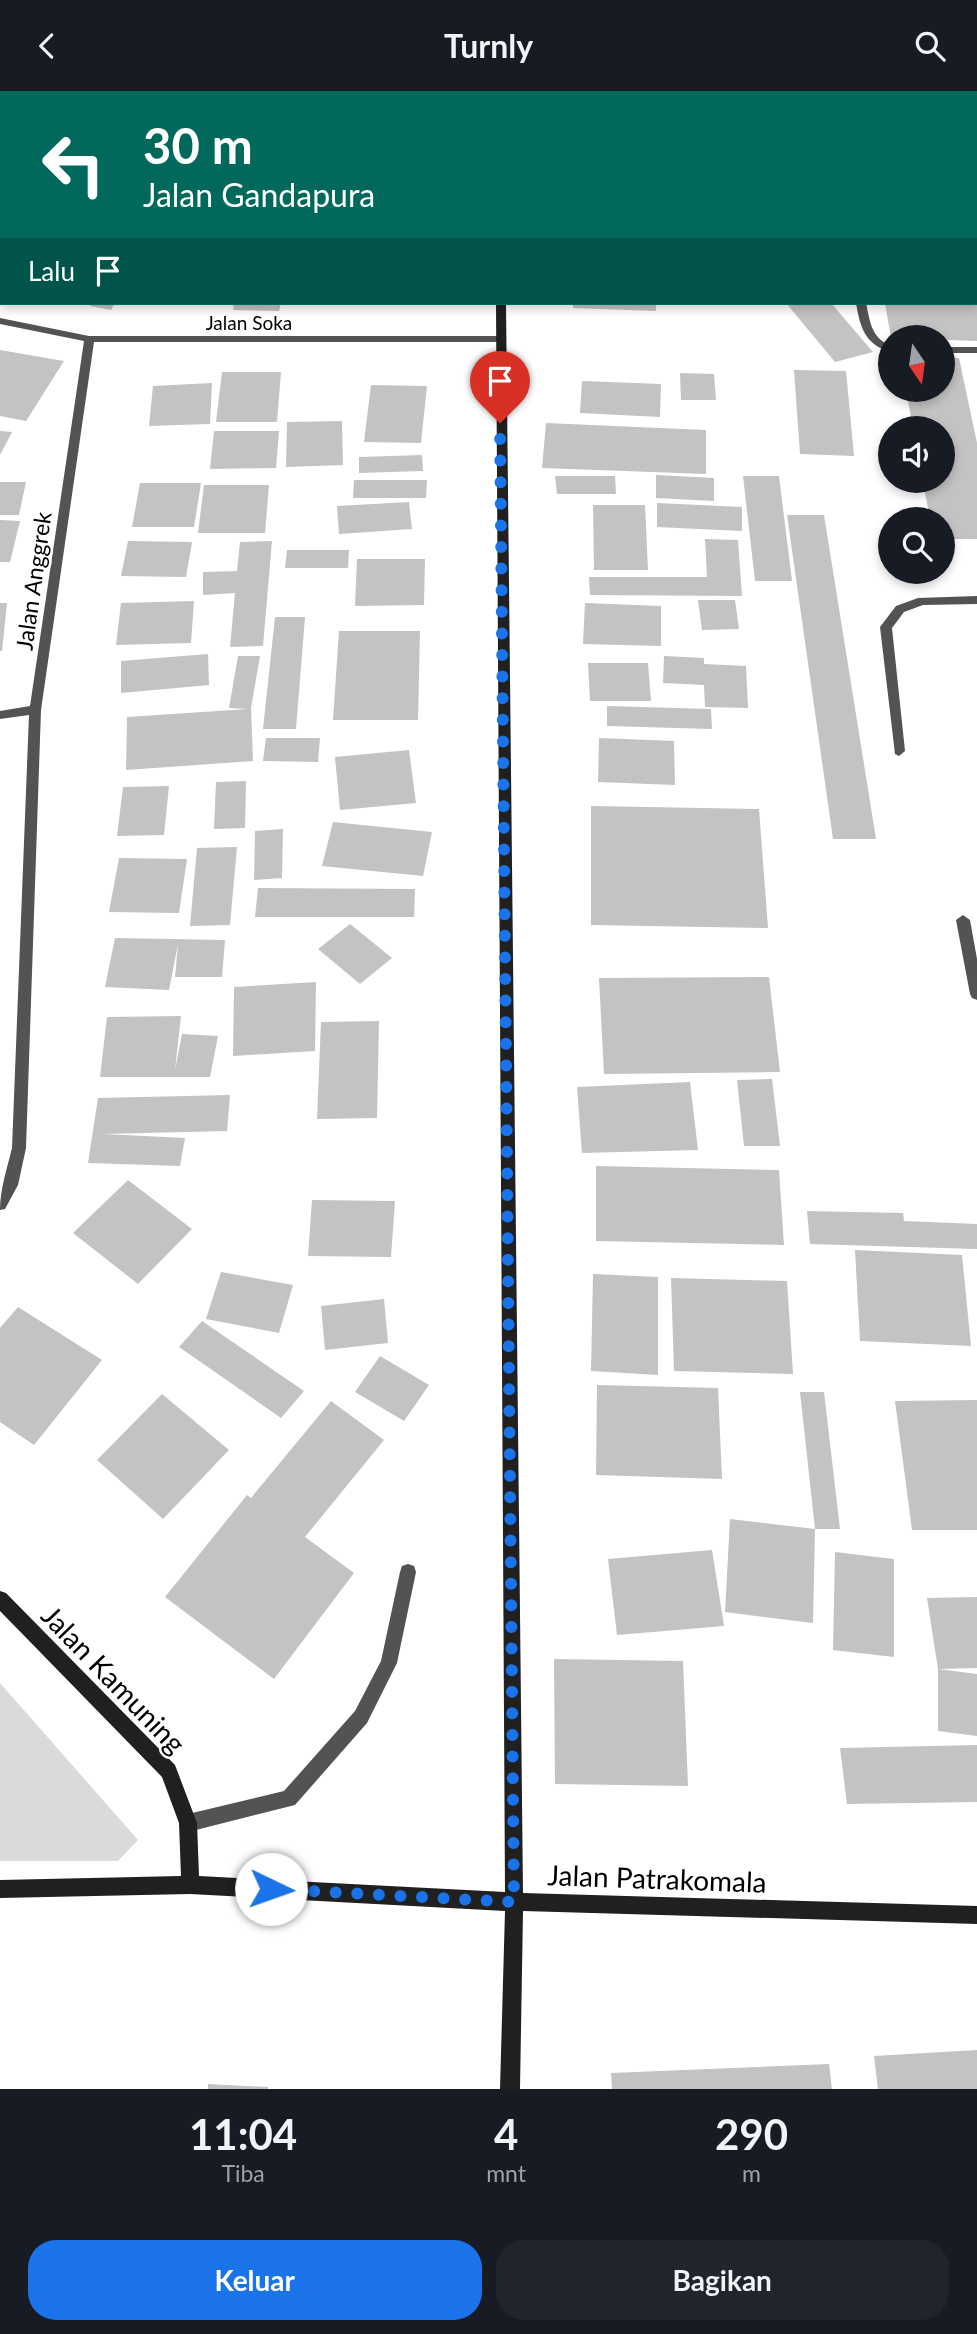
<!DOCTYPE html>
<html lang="id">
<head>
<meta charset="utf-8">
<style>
	body { margin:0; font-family:Lato,sans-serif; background:#20242c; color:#f1f3f6; height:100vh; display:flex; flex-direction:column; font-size:26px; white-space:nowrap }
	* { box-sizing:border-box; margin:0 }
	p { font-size:23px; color:#9ea1a6 }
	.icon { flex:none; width:38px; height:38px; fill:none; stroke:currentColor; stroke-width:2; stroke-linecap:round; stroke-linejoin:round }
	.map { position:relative; height:1998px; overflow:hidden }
	.panel { display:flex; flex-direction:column; background:#171b24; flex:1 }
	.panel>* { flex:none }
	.banner { position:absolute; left:0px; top:0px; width:978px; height:214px; box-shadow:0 4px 10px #0003; background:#00695c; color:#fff; overflow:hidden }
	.needle { width:46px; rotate:167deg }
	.fabs { position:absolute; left:878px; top:234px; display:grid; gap:14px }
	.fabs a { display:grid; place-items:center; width:77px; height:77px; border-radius:50%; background:#171b24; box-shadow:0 4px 10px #0003; font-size:35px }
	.pin { position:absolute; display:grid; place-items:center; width:60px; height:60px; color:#fff; margin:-72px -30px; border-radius:50% 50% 50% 0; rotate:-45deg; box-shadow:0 0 7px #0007 }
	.pin .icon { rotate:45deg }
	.me { position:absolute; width:77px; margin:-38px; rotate:93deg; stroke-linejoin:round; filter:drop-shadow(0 0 5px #0008) }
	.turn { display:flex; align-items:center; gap:24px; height:147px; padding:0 28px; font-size:32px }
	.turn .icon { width:91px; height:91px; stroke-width:2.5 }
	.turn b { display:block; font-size:49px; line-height:60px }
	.then { display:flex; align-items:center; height:66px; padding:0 28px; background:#0003; gap:14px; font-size:26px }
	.eta { display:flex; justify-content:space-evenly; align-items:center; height:119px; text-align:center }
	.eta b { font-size:42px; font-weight:700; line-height:49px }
	.cta { display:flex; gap:14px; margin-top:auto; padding:14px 28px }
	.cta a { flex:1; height:80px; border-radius:28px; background:#1a73e8; color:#fff; font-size:28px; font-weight:700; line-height:80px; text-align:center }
	.cta a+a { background:#20242c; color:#f1f3f6 }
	header { display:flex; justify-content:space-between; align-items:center; height:91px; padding:0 28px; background:#171b24; font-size:32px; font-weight:700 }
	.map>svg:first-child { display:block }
</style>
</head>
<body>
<header><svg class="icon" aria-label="back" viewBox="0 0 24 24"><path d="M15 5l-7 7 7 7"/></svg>Turnly<svg class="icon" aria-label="search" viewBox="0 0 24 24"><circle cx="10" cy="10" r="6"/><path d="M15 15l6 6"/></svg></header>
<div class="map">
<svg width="977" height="1998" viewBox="0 0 977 1998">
	<rect width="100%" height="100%" fill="#fff"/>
	<polygon fill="#dadada" points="0,1592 138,1749 118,1770 0,1770"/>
	<g fill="#c3c3c3">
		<polygon points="92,212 115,212 111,219 90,215"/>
		<polygon points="234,212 281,212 279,220 233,219"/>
		<polygon points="573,212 656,212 656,220 573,217"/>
		<polygon points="786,212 831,212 873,261 835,271"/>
		<polygon points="885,212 977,212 977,250 891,247"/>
		<polygon points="0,259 64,270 26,330 0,325"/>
		<polygon points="943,266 959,267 977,352 977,448 943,448 943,429 930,429 923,390 943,390 943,338 913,338 906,299 943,299"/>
		<polygon points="794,279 846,280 854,365 800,363"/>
		<polygon points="222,281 281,281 277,331 216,331"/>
		<polygon points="680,282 714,283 716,309 681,309"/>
		<polygon points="582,290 661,293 660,326 580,322"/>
		<polygon points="212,292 210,333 149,335 153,295"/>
		<polygon points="371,294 427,295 421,352 364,351"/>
		<polygon points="342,330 343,374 286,376 287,331"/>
		<polygon points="546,332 706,339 706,383 542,377"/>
		<polygon points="0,340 12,341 0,364"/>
		<polygon points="214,340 279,340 276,377 210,378"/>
		<polygon points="422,364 423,380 359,382 359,366"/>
		<polygon points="656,384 714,387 714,410 656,407"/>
		<polygon points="555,385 615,385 616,403 557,403"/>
		<polygon points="743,385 779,385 792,490 755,490"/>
		<polygon points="354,389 427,389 426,407 353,407"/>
		<polygon points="0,391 26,391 19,424 0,424"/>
		<polygon points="140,392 201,392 194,436 132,436"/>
		<polygon points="204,394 269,394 265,442 198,442"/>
		<polygon points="409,411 412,438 339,443 337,415"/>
		<polygon points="657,412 742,416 742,440 657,436"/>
		<polygon points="593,414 645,414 648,479 594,479"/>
		<polygon points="787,424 824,424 876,748 833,748"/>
		<polygon points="0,429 20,430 10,471 0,471"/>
		<polygon points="705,448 738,449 742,505 590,504 589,486 707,486"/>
		<polygon points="128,450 192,451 186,486 121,485"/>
		<polygon points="272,450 263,555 230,556 235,502 203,504 203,481 237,480 240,451"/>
		<polygon points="287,459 349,459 348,477 285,477"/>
		<polygon points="357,468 425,468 424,514 355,515"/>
		<polygon points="698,509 735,509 739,538 702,539"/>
		<polygon points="194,510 191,552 116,554 121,512"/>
		<polygon points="0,512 7,512 2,560 0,560"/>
		<polygon points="585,512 661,515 661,555 583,553"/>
		<polygon points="275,526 305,526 296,638 263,638"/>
		<polygon points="339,540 420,540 418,629 333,629"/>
		<polygon points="208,563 209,594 121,602 121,570"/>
		<polygon points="238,565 260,565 251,617 253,670 126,679 127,626 248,618 229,617"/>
		<polygon points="664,565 704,567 704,573 746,575 748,617 705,616 704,594 663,592"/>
		<polygon points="588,572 648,572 651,610 590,610"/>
		<polygon points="607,615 711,618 712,638 607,635"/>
		<polygon points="266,647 320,647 318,671 263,670"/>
		<polygon points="599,647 674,650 675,694 598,691"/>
		<polygon points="409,659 416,712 340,719 335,666"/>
		<polygon points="246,690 245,737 214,738 216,691"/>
		<polygon points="169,695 164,744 117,745 123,696"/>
		<polygon points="591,715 759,718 768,837 591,834"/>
		<polygon points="333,731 432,741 423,785 322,775"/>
		<polygon points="283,738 282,787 254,789 255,740"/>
		<polygon points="237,756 230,834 190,835 197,757"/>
		<polygon points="119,767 187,768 179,822 109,821"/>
		<polygon points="258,797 415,798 414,826 255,826"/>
		<polygon points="350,833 392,867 360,893 318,858"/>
		<polygon points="115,847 225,849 222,886 175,886 178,853 169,899 105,896"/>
		<polygon points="769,886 780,981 604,983 599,887"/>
		<polygon points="316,891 315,960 233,965 234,896"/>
		<polygon points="181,925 175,979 182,943 218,945 210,986 100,986 107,926"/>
		<polygon points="379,930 377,1027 317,1028 321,931"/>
		<polygon points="772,988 780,1055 744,1055 737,989"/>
		<polygon points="690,991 698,1059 582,1062 577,996"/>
		<polygon points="230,1004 227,1040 103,1043 185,1047 180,1075 88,1072 98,1007"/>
		<polygon points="596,1075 779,1079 784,1154 596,1150"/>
		<polygon points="128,1089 192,1138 138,1193 73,1142"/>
		<polygon points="312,1109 395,1110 391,1166 308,1165"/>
		<polygon points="807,1120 903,1122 904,1130 977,1133 977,1158 810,1153"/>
		<polygon points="855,1159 962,1164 971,1255 860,1250"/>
		<polygon points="221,1181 293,1194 279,1242 206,1228"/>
		<polygon points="593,1183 658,1186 658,1284 591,1280"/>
		<polygon points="671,1187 787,1190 793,1283 674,1280"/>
		<polygon points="384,1208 388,1252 325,1259 321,1215"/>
		<polygon points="18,1216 102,1269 34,1354 0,1331 0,1237"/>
		<polygon points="202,1230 304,1300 281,1327 179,1256"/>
		<polygon points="380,1265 429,1294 404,1330 355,1301"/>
		<polygon points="597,1294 718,1297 722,1388 596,1384"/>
		<polygon points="800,1301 824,1301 840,1438 815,1438"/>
		<polygon points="162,1303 229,1359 163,1428 97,1369"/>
		<polygon points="977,1309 977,1439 912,1439 895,1310"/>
		<polygon points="331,1310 384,1349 305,1446 354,1482 274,1588 165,1506 247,1404 251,1407"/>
		<polygon points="730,1428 815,1438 813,1532 725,1521"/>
		<polygon points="712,1459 724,1535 617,1544 608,1468"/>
		<polygon points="835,1461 894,1468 894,1566 833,1559"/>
		<polygon points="977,1506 977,1577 938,1578 927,1507"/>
		<polygon points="554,1568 683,1570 688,1695 555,1693"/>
		<polygon points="938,1578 977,1583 977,1645 938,1640"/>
		<polygon points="977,1654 977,1711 847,1713 840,1657"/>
		<polygon points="977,1959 977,1998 878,1998 874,1965"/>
		<polygon points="829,1973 832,1998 612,1998 611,1982"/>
		<polygon points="208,1993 268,1996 268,1998 208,1998"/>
	</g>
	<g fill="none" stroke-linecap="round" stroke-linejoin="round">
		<g fill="#535353" fill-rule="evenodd">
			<rect x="146" y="0" width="8" height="2"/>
			<polygon points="192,0 289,0 289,1 193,2"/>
			<rect x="818" y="0" width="8" height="2"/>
			<rect x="976" y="57" width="1" height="8"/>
			<path d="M856,212H866C870,230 871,247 891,255V261C865,254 860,236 856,212Z"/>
			<rect x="943" y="256" width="34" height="6"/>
			<polygon points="977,505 977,513 923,514 904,521 892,537 905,660 899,665 895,663 880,536 896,515 918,507"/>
			<polygon points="408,1473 414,1475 416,1481 397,1572 367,1632 295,1714 188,1741 182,1738 179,1732 182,1726 188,1723 284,1700 355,1620 381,1570 400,1481 402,1475"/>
		</g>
		<g fill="#535353" fill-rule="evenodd">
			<path d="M0,227L89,245H499L504,248L499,251H94L41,619L26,1057L18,1094L5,1118L0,1119C0,1098 7,1078 12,1057L29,624L0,628V620L30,615L84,250L0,233Z"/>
			<polygon points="963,824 970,829 977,868 977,909 972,907 970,903 956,829"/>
		</g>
		<g fill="#202020" fill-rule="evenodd">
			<rect x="503" y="0" width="8" height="2"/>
			<polygon points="496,212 506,212 523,1802 977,1815 977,1833 523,1820 520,1998 500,1998 505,1820 190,1803 0,1807 0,1789 181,1785 179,1732 162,1686 0,1520 0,1500 6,1502 175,1674 197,1732 199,1785 505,1801"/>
		</g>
	</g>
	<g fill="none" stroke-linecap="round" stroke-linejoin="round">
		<polyline stroke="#1a73e8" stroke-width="12" stroke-dasharray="0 21.6" points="271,1798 514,1811 500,332"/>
	</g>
	<g text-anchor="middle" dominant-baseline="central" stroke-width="5" stroke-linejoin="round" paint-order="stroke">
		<g font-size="19" fill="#000" stroke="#fff">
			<text x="249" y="231">Jalan Soka</text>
		</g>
		<g font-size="23" fill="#000" stroke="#fff">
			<text transform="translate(33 490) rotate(-82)">Jalan Anggrek</text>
		</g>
		<g font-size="28" fill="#000" stroke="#fff">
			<text transform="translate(114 1588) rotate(46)">Jalan Kamuning</text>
			<text transform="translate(657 1787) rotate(2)">Jalan Patrakomala</text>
		</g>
	</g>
</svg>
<div class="fabs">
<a><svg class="needle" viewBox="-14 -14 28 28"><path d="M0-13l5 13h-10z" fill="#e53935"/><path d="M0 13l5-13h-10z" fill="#9ea1a6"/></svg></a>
<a><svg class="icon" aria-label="sound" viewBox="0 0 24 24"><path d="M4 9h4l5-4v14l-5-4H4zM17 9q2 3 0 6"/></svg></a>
<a><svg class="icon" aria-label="search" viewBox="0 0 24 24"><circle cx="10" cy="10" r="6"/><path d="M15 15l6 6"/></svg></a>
</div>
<div class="pin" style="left:500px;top:332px;background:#d93025"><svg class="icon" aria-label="arrive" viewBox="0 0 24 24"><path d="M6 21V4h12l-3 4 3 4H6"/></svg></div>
<svg class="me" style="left:271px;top:1798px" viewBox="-20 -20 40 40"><circle r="19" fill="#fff"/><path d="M0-13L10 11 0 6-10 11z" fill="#1a73e8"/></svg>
<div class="banner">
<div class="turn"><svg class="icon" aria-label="left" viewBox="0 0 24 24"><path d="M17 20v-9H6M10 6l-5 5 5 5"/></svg><div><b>30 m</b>Jalan Gandapura</div></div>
<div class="then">Lalu<svg class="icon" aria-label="arrive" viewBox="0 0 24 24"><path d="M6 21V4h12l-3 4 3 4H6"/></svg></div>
</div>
</div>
<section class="panel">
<div class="eta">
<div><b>11:04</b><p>Tiba</p></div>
<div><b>4</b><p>mnt</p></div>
<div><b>290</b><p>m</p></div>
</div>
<div class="cta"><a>Keluar</a><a>Bagikan</a></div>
</section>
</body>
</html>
